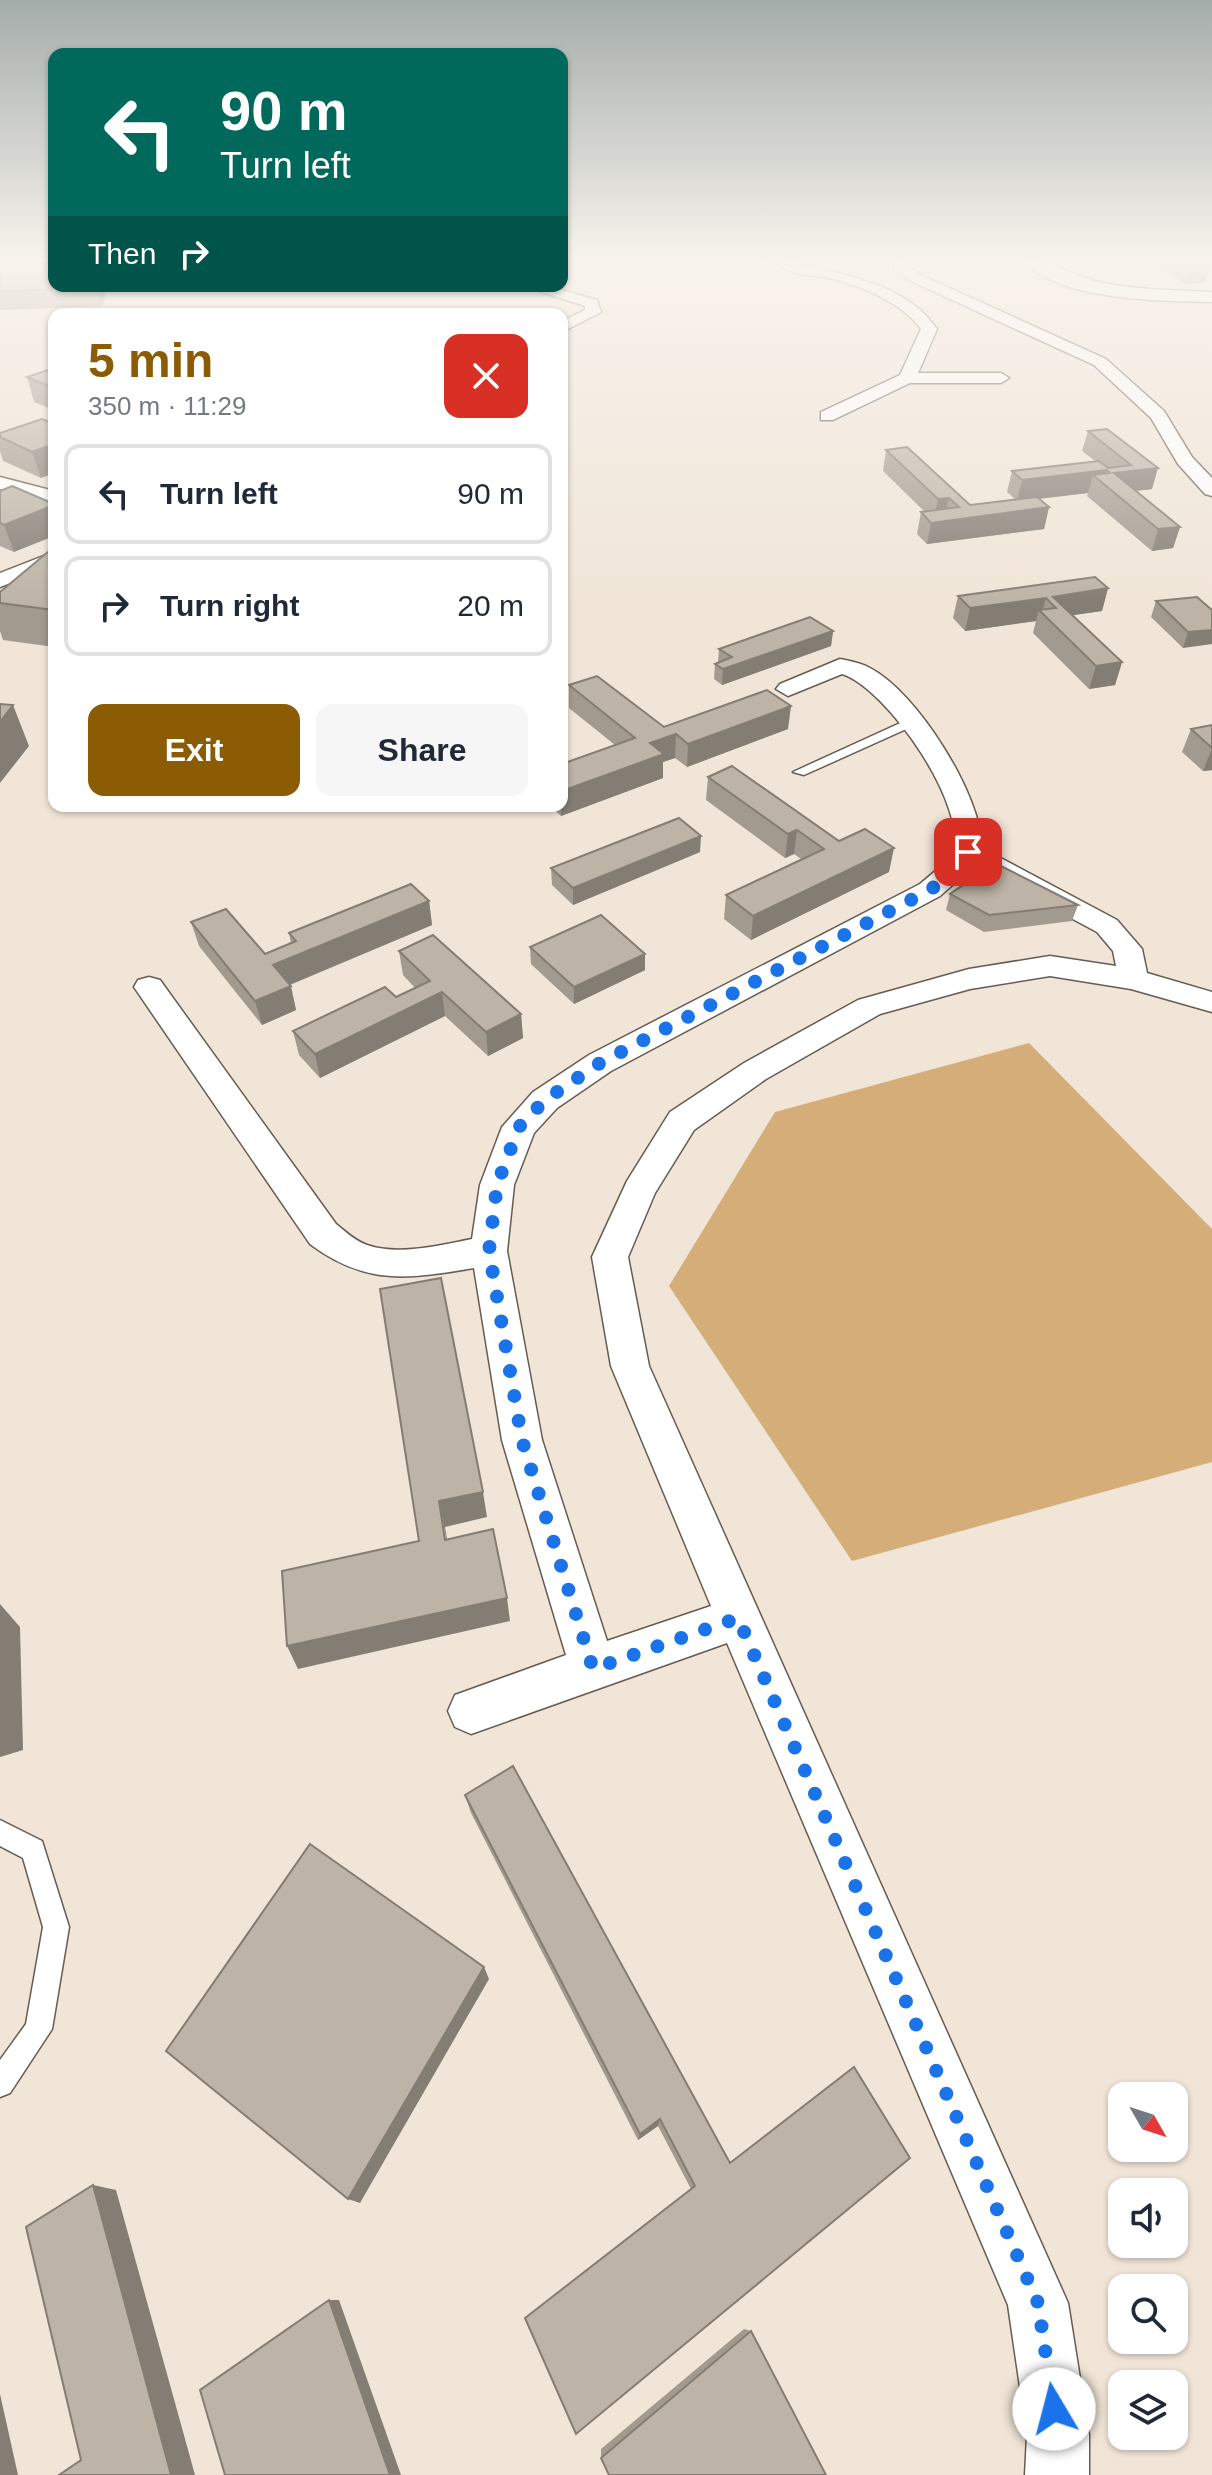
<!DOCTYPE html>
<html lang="en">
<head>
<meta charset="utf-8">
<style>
	body { margin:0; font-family:Arial,sans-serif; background:#f6f6f7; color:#1f2937; height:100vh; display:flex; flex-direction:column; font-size:30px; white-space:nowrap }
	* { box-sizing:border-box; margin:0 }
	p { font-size:26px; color:#747a83 }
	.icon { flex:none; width:44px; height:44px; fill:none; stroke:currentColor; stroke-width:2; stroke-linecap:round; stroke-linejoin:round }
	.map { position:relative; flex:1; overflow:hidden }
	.drawer { position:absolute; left:48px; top:308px; width:520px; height:504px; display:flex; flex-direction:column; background:#fff; border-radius:16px; box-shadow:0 2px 6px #0004 }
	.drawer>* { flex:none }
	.guide { position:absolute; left:48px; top:48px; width:520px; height:244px; border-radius:16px; box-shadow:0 2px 6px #0004; background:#00695c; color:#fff; overflow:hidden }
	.needle { width:52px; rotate:129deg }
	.fabs { position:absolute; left:1108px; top:2082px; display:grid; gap:16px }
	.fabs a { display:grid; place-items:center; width:80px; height:80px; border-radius:16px; background:#fff; box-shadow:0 2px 6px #0004; font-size:40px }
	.pin { position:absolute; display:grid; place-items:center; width:68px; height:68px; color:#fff; margin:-34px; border-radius:16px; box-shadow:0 4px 12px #0006 }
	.me { position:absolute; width:88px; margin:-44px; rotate:352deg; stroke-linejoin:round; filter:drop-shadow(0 0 6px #0008) }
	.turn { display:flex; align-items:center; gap:28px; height:168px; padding:0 40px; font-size:36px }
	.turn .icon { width:104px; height:104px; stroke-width:2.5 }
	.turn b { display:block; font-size:56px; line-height:68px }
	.then { display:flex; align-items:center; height:76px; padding:0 40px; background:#0003; gap:16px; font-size:30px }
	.round { display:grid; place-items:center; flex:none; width:84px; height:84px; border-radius:16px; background:#f6f6f7 }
	.overview { display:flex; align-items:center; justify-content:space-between; height:136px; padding:0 40px }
	h1 { font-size:48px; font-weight:600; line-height:60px; color:#8b5c03 }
	.button { display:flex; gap:16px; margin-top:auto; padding:16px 40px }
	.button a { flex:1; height:92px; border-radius:16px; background:#8b5c03; color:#fff; font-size:32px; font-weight:600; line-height:92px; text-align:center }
	.button a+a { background:#f6f6f7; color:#1f2937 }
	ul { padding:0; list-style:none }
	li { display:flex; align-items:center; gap:24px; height:100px; margin:0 16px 12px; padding:0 24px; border:4px solid #e0e1e3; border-radius:16px }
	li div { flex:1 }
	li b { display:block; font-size:30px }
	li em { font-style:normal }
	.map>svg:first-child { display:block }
</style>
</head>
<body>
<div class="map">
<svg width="1212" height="2475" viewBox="0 0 1212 2475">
	<rect width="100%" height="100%" fill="#f0e5d7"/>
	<polygon fill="#d5ad78" points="1029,1043 1212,1229 1212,1462 852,1561 669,1286 775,1112"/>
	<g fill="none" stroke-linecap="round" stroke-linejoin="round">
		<defs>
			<g id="lane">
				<polygon points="909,719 915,723 913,726 804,775 793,772"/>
				<polygon points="0,1820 42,1841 69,1927 52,2029 10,2093 0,2097 0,2060 26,2024 43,1927 23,1858 0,1846"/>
			</g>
			<g id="street">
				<path d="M786,260H813L800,265C848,275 907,285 937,329L918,373H1001L1009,378L1001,383H910L833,420H821V412L900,375L921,329C904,304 862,286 833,279C815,274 793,278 779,264Z"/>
				<polygon points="896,260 910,260 907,266 923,276 1106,359 1164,411 1192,457 1212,478 1212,496 1205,494 1178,464 1151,418 1094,365 913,282 894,270"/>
				<polygon points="523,286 547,286 597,300 601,312 562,332 562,321 585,310 585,306"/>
				<polygon points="0,477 54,491 54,503 0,489"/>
				<polygon points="54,552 54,566 0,587 0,573"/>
				<path d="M840,659C850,661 861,663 870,668C917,692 982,796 982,848L1117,920L1142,949L1147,973L1212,992V1012L1131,989L1050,976L970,989L880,1014L766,1079L694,1130L655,1193L628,1257L649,1366L1068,2303L1089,2435V2475H1025L1027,2435L1008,2305L727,1643L471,1734L455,1727L448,1711L455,1695L566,1655L502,1440L474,1268C409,1279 366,1286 310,1244L134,987L138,980L149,977L160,980L336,1224C345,1231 355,1241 367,1245C399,1256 440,1245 472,1239L480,1185L502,1127L533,1092L589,1055L920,884L952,857C972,810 887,688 842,674L788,696L776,689L780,684ZM974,866L1097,932L1113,951L1116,966L1050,956L969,969L858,1000L744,1063L670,1112L627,1181L592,1257L611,1366L711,1606L607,1641L542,1440L507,1251L514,1185L534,1133L557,1108L611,1071L940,896Z"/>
			</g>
			<path id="secondary" d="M1022,260C1050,259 1072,276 1100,282C1136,290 1174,290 1212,292V302C1161,301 1059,301 1022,260Z"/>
		</defs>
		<use href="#lane" stroke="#665c51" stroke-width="3"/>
		<use href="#street" stroke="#665c51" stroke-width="3"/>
		<use href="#secondary" stroke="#665c51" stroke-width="3"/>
		<use href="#lane" fill="#fff" fill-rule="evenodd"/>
		<use href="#street" fill="#fff" fill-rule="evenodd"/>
		<use href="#secondary" fill="#fff" fill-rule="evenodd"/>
	</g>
	<g fill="#a39a8f">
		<polygon points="0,260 54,260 54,286 109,286 102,306 0,310"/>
		<polygon points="1148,260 1212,260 1206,282 1186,284"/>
		<polygon points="54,368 54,410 34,402 27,377"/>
		<polygon points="54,424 41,478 3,461 0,451 0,433"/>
		<polygon points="1107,429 1152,489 1136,491 1180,527 1173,548 1152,551 1087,496 1088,493 1039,499 1049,507 1044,529 927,544 917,534 921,512 925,512 883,471 886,450 970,505 1015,499 1007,492 1012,471 1095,461 1082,451 1088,431"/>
		<polygon points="0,491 14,552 0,546"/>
		<polygon points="54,547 54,647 3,640 0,631 0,592"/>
		<polygon points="1108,588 1102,611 1072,615 1122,662 1115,685 1089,689 1033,633 1036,621 965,631 953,618 958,596"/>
		<polygon points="1156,601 1212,610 1183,648 1151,617"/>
		<polygon points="833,631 831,646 722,685 714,679 715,664 718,662 719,649"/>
		<polygon points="569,685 664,727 788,729 687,767 675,758 663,762 663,778 561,816 550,806 562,806 615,745 569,708"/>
		<polygon points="1212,725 1212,770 1203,771 1182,752 1191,729"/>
		<polygon points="708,777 839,841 889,872 751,940 724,919 726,895 801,859 794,854 785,858 706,800"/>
		<polygon points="700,852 573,905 552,885 551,868"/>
		<polygon points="950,894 1078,905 1072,921 984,932 946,910"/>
		<polygon points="429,901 432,925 290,985 296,1010 262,1025 199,946 191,922 265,954 291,943 289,933"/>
		<polygon points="530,947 645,970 574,1004 531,964"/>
		<polygon points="399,951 521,1014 523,1038 488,1056 445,1016 320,1078 299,1055 293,1031 396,997 415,988 403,975"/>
		<polygon points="465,1795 730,2163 910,2158 691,2189 658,2126 638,2140 471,1813"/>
		<polygon points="744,2329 751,2331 601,2458 601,2449"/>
	</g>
	<g fill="#847d74">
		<polygon points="1193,260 1212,260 1206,282 1186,284"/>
		<polygon points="98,286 109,286 102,306 97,288"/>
		<polygon points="54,444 54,473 41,478 32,452"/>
		<polygon points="1158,468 1152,489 1115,493 1114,473"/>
		<polygon points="1107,470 1103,484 1093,475 1088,493 1017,501 1022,480"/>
		<polygon points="949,498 945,519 934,520 938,499"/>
		<polygon points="54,505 54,536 14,552 4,525"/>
		<polygon points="1049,507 1044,529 927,544 931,523"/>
		<polygon points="1180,527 1173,548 1152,551 1158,529"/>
		<polygon points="1108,588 1102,611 1054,618 1056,608 1053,597"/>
		<polygon points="1046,598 1042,613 1039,610 1036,621 965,631 970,608"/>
		<polygon points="1212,630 1212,644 1183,648 1188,632"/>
		<polygon points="833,631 831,646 722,685 723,669"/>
		<polygon points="1122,662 1115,685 1089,689 1096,666"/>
		<polygon points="13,705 29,746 0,783 0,722"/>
		<polygon points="791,706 788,729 687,767 688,744"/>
		<polygon points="676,734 675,758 663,762 663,778 561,816 562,791 650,743"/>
		<polygon points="1212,748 1212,770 1203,771"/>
		<polygon points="797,830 794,854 785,858 788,834"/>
		<polygon points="701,836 700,852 573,905 573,888"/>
		<polygon points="894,848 889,872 751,940 753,916"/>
		<polygon points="429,901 432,925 279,989 273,965"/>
		<polygon points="645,954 645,970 574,1004 574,987"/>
		<polygon points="291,986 296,1010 262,1025 255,1001"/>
		<polygon points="442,992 445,1016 320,1078 315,1054"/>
		<polygon points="521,1014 523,1038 488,1056 486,1032"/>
		<polygon points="483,1492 487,1517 445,1527 451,1564 439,1501"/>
		<polygon points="507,1598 510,1621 298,1669 287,1646"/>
		<polygon points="0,1604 20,1627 23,1750 0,1757"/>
		<polygon points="484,1967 489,1979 360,2203 348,2199"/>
		<polygon points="660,2119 658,2126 638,2140 640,2134"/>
		<polygon points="93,2185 116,2190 195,2475 171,2475"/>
		<polygon points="329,2300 339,2300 401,2475 390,2475"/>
		<polygon points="0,2394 18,2475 0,2475"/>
	</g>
	<g fill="#bdb3a6" stroke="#847d74" stroke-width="2">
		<polygon points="0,260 29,260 0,262"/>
		<polygon points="54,264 54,286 98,286 97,288 0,291 0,266"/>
		<polygon points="54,368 54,388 27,377"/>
		<polygon points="42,419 54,424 54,444 32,452 0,437 0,433"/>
		<polygon points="1107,429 1158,468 1114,473 1180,527 1158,529 1093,475 1110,473 1107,470 1022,480 1012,471 1099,461 1108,468 1131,465 1088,431"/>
		<polygon points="907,447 970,505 1037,497 1049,507 931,523 921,512 959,507 949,498 938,499 886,450"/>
		<polygon points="12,486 54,504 54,505 4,525 0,523 0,491"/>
		<polygon points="54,547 54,610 0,603 0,592"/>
		<polygon points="1095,577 1108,588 1053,597 1122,662 1096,666 1039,610 1056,608 1046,598 970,608 958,596"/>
		<polygon points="1197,597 1212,610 1212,630 1188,632 1156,601"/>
		<polygon points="810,617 833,631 723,669 715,664 732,657 719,649"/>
		<polygon points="597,676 664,727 767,690 791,706 688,744 676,734 650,743 664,754 562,791 562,764 635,738 569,685"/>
		<polygon points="0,704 13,705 0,722"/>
		<polygon points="1212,725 1212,748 1191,729"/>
		<polygon points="732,766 839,841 865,829 894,848 753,916 726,895 824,849 797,830 788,834 708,777"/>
		<polygon points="679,818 701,836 573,888 551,868"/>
		<polygon points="995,863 1078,905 989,915 950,894"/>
		<polygon points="411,884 429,901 273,965 291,986 255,1001 191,922 226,909 265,954 296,941 289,933"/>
		<polygon points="601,915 645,954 574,987 530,947"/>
		<polygon points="433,935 521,1014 486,1032 442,992 315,1054 293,1031 385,987 396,997 430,981 399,951"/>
		<polygon points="441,1278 483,1492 439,1501 445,1540 493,1529 507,1598 287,1646 282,1571 419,1541 380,1289"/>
		<polygon points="0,1668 1,1730 0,1730"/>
		<polygon points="513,1766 730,2163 854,2067 910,2158 576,2434 525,2318 695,2186 660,2119 640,2134 465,1795"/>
		<polygon points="310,1844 484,1967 348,2199 166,2051"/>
		<polygon points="93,2185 171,2475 59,2475 81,2460 26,2227"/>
		<polygon points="329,2300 390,2475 225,2475 200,2390"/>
		<polygon points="751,2331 826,2475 609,2475 601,2458"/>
	</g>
	<linearGradient id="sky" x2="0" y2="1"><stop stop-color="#a5adaa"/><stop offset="0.43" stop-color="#f8f3ed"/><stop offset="1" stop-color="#f8f3ed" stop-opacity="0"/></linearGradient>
	<rect width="1212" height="606" fill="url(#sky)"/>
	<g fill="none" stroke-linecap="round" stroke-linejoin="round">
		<polyline stroke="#1a73e8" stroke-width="14" stroke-dasharray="0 25.2" points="968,852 953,873 930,890 600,1063 545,1100 519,1127 497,1185 489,1251 522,1440 593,1669 738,1618 1038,2303 1054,2409"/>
	</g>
</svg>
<div class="fabs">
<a><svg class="needle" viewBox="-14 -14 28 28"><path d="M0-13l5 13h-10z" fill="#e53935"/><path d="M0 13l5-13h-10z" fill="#747a83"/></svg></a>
<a><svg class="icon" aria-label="sound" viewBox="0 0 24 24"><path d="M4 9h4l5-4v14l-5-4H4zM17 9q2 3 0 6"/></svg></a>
<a><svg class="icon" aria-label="search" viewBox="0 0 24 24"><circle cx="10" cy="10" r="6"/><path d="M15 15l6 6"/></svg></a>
<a><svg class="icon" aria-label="layers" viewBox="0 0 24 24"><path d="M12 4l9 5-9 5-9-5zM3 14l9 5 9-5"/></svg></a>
</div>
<div class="pin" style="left:968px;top:852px;background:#d93025"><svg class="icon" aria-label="arrive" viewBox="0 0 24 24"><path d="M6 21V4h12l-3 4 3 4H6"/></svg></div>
<svg class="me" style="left:1054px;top:2409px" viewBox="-20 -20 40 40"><circle r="19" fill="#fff"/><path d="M0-13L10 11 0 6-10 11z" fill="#1a73e8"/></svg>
<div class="guide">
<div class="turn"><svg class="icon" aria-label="left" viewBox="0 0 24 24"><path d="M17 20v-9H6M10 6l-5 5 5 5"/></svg><div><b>90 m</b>Turn left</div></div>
<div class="then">Then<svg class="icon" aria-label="right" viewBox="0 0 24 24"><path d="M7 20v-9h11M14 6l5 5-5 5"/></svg></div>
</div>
<section class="drawer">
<div class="overview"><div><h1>5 min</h1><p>350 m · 11:29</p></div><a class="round" style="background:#d93025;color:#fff"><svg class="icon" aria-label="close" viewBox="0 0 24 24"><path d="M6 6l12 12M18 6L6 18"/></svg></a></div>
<ul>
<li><svg class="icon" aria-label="left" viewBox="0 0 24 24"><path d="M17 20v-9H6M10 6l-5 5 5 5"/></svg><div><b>Turn left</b></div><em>90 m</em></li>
<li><svg class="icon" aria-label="right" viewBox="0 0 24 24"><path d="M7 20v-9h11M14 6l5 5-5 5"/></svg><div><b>Turn right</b></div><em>20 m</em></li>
</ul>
<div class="button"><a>Exit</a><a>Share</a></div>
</section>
</div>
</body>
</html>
